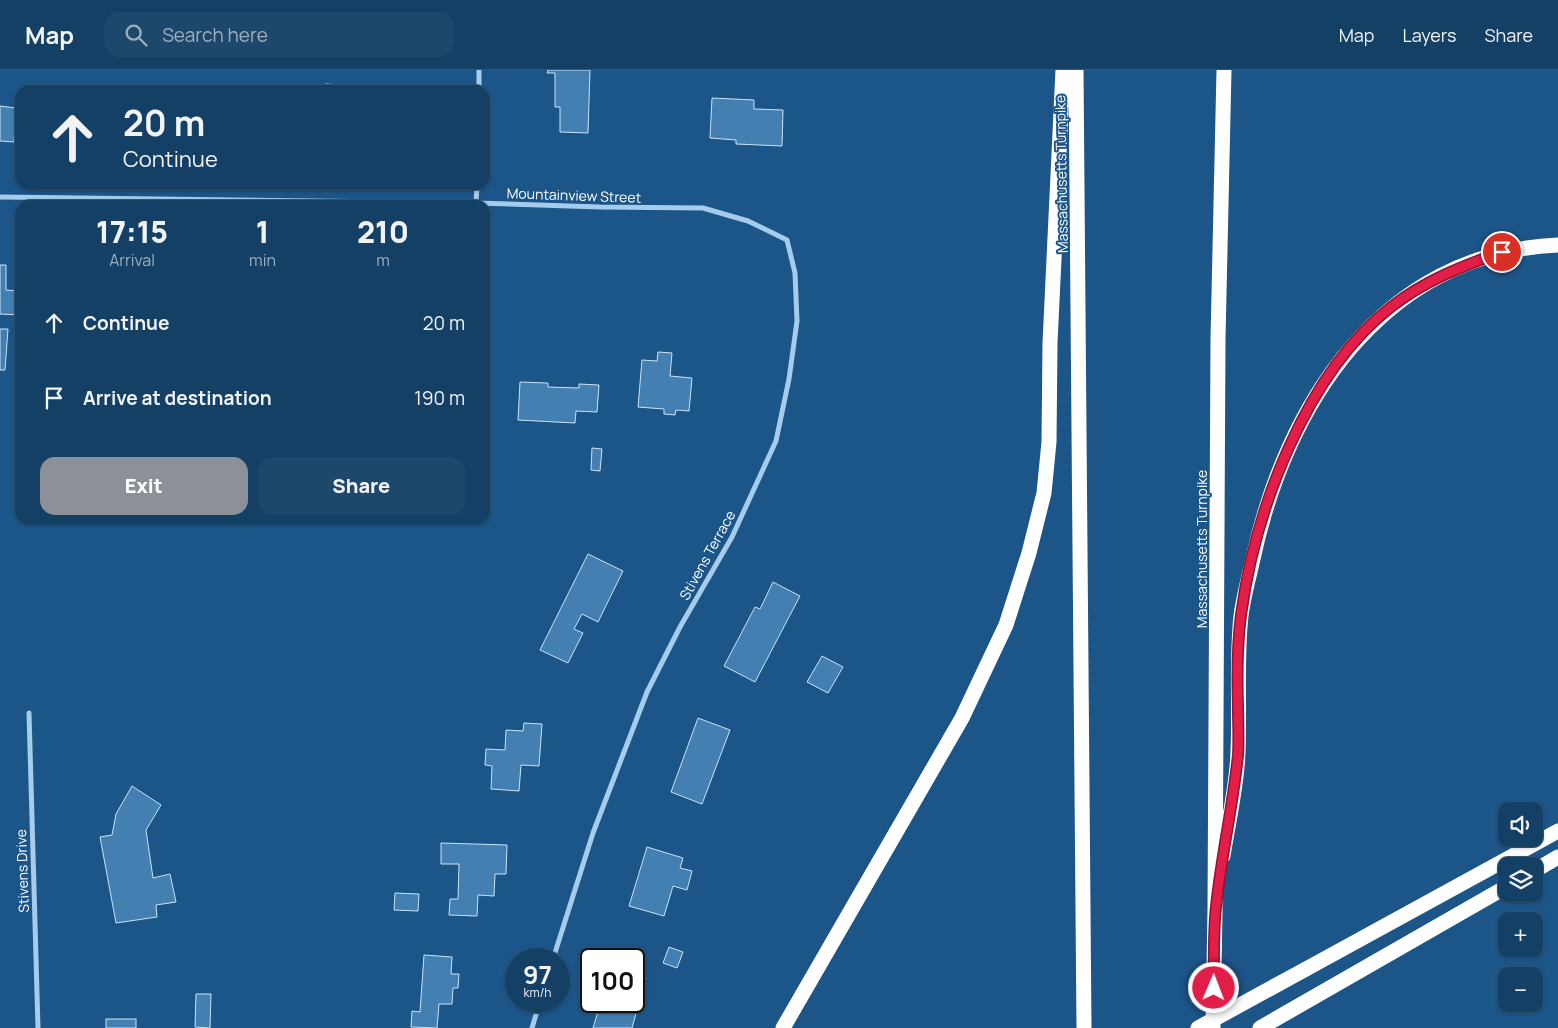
<!DOCTYPE html>
<html lang="en">
<head>
<meta charset="utf-8">
<style>
	body { margin:0; font-family:Manrope,sans-serif; background:#1e476c; color:#f1f3f6; height:100vh; display:flex; flex-direction:column; font-size:19px; white-space:nowrap }
	* { box-sizing:border-box; margin:0 }
	p { font-size:16px; color:#9dafbf }
	.icon { flex:none; width:28px; height:28px; fill:none; stroke:currentColor; stroke-width:2; stroke-linecap:round; stroke-linejoin:round }
	.map { position:relative; flex:1; overflow:hidden }
	.sheet { position:absolute; left:15px; top:130px; width:475px; height:325px; display:flex; flex-direction:column; background:#154066; border-radius:15px; box-shadow:0 1px 4px #0004,0 0 0 1px #34597a }
	.sheet>* { flex:none }
	.banner { position:absolute; left:15px; top:15px; width:475px; height:105px; border-radius:15px; box-shadow:0 1px 4px #0004,0 0 0 1px #34597a; background:#154066; color:#f1f3f6; overflow:hidden }
	.controls { position:absolute; left:1498px; top:732px; display:grid; gap:10px }
	.controls a { display:grid; place-items:center; width:45px; height:45px; border-radius:10px; background:#154066; box-shadow:0 1px 4px #0004,0 0 0 1px #34597a; font-size:25px }
	.speed { position:absolute; left:505px; top:878px; display:flex; gap:10px; font-size:25px; font-weight:700; text-align:center }
	.speed>* { display:grid; place-content:center; width:65px; height:65px; border-radius:50%; background:#154066; box-shadow:0 1px 4px #0004,0 0 0 1px #34597a; line-height:1 }
	.speed small { font-size:12px; font-weight:400 }
	.speed .limit { border:2px solid #111; border-radius:8px; background:#fff; color:#111 }
	.pin { position:absolute; display:grid; place-items:center; width:42px; height:42px; color:#fff; margin:-21px; border:2px solid #fff; border-radius:50%; box-shadow:0 1px 5px #0007 }
	.me { position:absolute; width:55px; margin:-28px; rotate:1deg; stroke-linejoin:round; filter:drop-shadow(0 0 4px #0008) }
	.turn { display:flex; align-items:center; gap:18px; height:105px; padding:0 25px; font-size:22px }
	.turn .icon { width:65px; height:65px; stroke-width:2.5 }
	.turn b { display:block; font-size:35px; line-height:42px }
	.eta { display:flex; justify-content:space-evenly; align-items:center; height:85px; text-align:center }
	.eta b { font-size:30px; font-weight:800; line-height:35px }
	.cta { display:flex; gap:10px; margin-top:auto; padding:10px 25px }
	.cta a { flex:1; height:58px; border-radius:15px; background:#8c9099; color:#fff; font-size:20px; font-weight:800; line-height:58px; text-align:center }
	.cta a+a { background:#1e476c; color:#f1f3f6 }
	ul { padding:0; list-style:none }
	li { display:flex; align-items:center; gap:15px; height:75px; padding:0 25px }
	li div { flex:1 }
	li b { display:block; font-size:19px }
	li em { font-style:normal }
	header { display:flex; align-items:center; gap:30px; box-sizing:border-box; height:70px; padding:0 25px; background:#154066; border-bottom:1px solid #34597a }
	header strong { font-size:24px }
	nav { display:flex; gap:28px; margin-inline-start:auto; font-size:18px }
	.search { width:350px; height:45px; background:#1e476c; display:flex; align-items:center; gap:12px; box-sizing:border-box; padding:0 18px; border-radius:15px; color:#9dafbf; font-size:19px }
	.map>svg:first-child { display:block }
</style>
</head>
<body>
<header>
<strong>Map</strong>
<div class="search"><svg class="icon" aria-label="search" viewBox="0 0 24 24"><circle cx="10" cy="10" r="6"/><path d="M15 15l6 6"/></svg>Search here</div>
<nav><a>Map</a><a>Layers</a><a>Share</a></nav>
</header>
<div class="map">
<svg width="1558" height="958" viewBox="0 0 1558 958">
	<rect width="100%" height="100%" fill="#1c5588"/>
	<g fill="#447fb1" stroke="#cae4f9">
		<polygon points="548,0 590,0 588,63 560,62 560,37 555,37 555,3 547,3"/>
		<polygon points="325,14 364,16 364,20 324,20"/>
		<polygon points="712,28 754,30 754,39 783,40 782,76 736,74 736,70 710,68"/>
		<polygon points="0,36 16,38 14,72 0,71"/>
		<polygon points="0,195 6,195 6,220 20,221 20,245 0,244"/>
		<polygon points="0,259 8,259 5,300 0,300"/>
		<polygon points="658,282 672,283 670,306 692,308 689,341 676,340 675,345 664,344 664,339 638,337 642,290 657,291"/>
		<polygon points="520,312 548,313 548,317 579,318 579,314 599,315 597,342 576,341 575,353 518,350"/>
		<polygon points="592,378 602,379 600,401 591,400"/>
		<polygon points="588,484 623,501 598,552 582,544 574,559 583,563 568,593 540,580"/>
		<polygon points="773,512 800,526 755,612 724,596 755,537 760,539"/>
		<polygon points="822,586 843,597 828,623 807,612"/>
		<polygon points="698,648 730,660 702,734 671,722"/>
		<polygon points="524,653 542,654 539,696 521,695 519,721 491,719 492,696 485,695 486,679 505,680 506,660 523,661"/>
		<polygon points="132,716 161,735 146,760 153,808 170,804 176,832 156,835 157,847 116,853 100,767 112,765 116,744"/>
		<polygon points="441,773 507,775 506,804 495,804 494,826 478,825 477,846 449,845 450,829 458,829 459,794 441,794"/>
		<polygon points="647,777 683,788 680,798 692,801 687,820 673,816 664,846 629,836"/>
		<polygon points="395,823 419,824 418,841 394,840"/>
		<polygon points="669,877 683,882 677,898 663,893"/>
		<polygon points="424,885 452,887 451,904 459,904 458,918 453,918 452,934 439,934 437,958 411,957 412,941 420,942"/>
		<polygon points="634,894 644,897 642,907 646,908 632,958 593,958 601,931 634,931"/>
		<polygon points="196,924 211,924 210,958 195,957"/>
		<rect x="106" y="949" width="30" height="9"/>
	</g>
	<g fill="none" stroke-linecap="round" stroke-linejoin="round">
		<g stroke="#a5ccec" stroke-width="5">
			<polyline points="479,20 479,0"/>
			<polyline points="0,127 476,133 600,137 703,138 748,151 787,170 795,203 797,251 789,309 776,371 732,467 680,557 647,622 593,763 553,889"/>
			<polyline points="476,133 477,115"/>
			<polyline points="29,643 38,958"/>
			<polyline points="532,958 540,931"/>
		</g>
		<g stroke="#fff" stroke-width="15">
			<polyline points="1076,0 1084,958"/>
			<path d="M1223,786C1228,753 1237,716 1238,682C1240,637 1236,592 1241,546C1243,529 1248,511 1252,493C1285,335 1381,183 1558,175"/>
			<polyline points="1534,801 1558,787"/>
			<polyline points="1306,899 1558,761"/>
			<polyline points="783,958 962,648 1006,555 1029,483 1044,423 1049,372 1050,273 1063,0"/>
			<polyline points="1213,958 1215,840 1218,269 1224,0"/>
			<polyline points="1260,958 1506,817"/>
		</g>
		<polyline stroke="#fff" stroke-width="15" points="1198,958 1306,899"/>
	</g>
	<g fill="none" stroke-linecap="round" stroke-linejoin="round">
		<defs>
			<path id="route" d="M1214,918C1214,892 1213,864 1216,837C1221,787 1233,736 1238,685C1239,670 1238,654 1238,638C1237,607 1237,575 1241,545C1255,440 1306,303 1391,237C1424,211 1462,196 1502,182"/>
		</defs>
		<use href="#route" stroke="#92132f" stroke-width="12"/>
		<use href="#route" stroke="#e11d48" stroke-width="9"/>
	</g>
	<g text-anchor="middle" dominant-baseline="central" stroke-width="4" stroke-linejoin="round" paint-order="stroke">
		<g font-size="14" fill="#fff" stroke="#1c5588">
			<text transform="translate(1061 104) rotate(-91)">Massachusetts Turnpike</text>
			<text transform="translate(574 125) rotate(2)">Mountainview Street</text>
			<text transform="translate(1201 479) rotate(-90)">Massachusetts Turnpike</text>
			<text transform="translate(707 485) rotate(-61)">Stivens Terrace</text>
			<text transform="translate(22 801) rotate(-92)">Stivens Drive</text>
		</g>
	</g>
</svg>
<div class="controls">
<a><svg class="icon" aria-label="sound" viewBox="0 0 24 24"><path d="M4 9h4l5-4v14l-5-4H4zM17 9q2 3 0 6"/></svg></a>
<a><svg class="icon" aria-label="layers" viewBox="0 0 24 24"><path d="M12 4l9 5-9 5-9-5zM3 14l9 5 9-5"/></svg></a>
<a>+</a>
<a>−</a>
</div>
<div class="speed"><div>97<small>km/h</small></div><div class="limit">100</div></div>
<div class="pin" style="left:1502px;top:182px;background:#d93025"><svg class="icon" aria-label="arrive" viewBox="0 0 24 24"><path d="M6 21V4h12l-3 4 3 4H6"/></svg></div>
<svg class="me" style="left:1214px;top:918px" viewBox="-20 -20 40 40"><circle r="17" fill="#e11d48" stroke="#fff" stroke-width="3"/><path d="M0-11L8 9 0 5-8 9z" fill="#fff"/></svg>
<div class="banner">
<div class="turn"><svg class="icon" aria-label="ahead" viewBox="0 0 24 24"><path d="M12 20V5M6 11l6-6 6 6"/></svg><div><b>20 m</b>Continue</div></div>
</div>
<section class="sheet">
<div class="eta">
<div><b>17:15</b><p>Arrival</p></div>
<div><b>1</b><p>min</p></div>
<div><b>210</b><p>m</p></div>
</div>
<ul>
<li><svg class="icon" aria-label="ahead" viewBox="0 0 24 24"><path d="M12 20V5M6 11l6-6 6 6"/></svg><div><b>Continue</b></div><em>20 m</em></li>
<li><svg class="icon" aria-label="arrive" viewBox="0 0 24 24"><path d="M6 21V4h12l-3 4 3 4H6"/></svg><div><b>Arrive at destination</b></div><em>190 m</em></li>
</ul>
<div class="cta"><a>Exit</a><a>Share</a></div>
</section>
</div>
</body>
</html>
